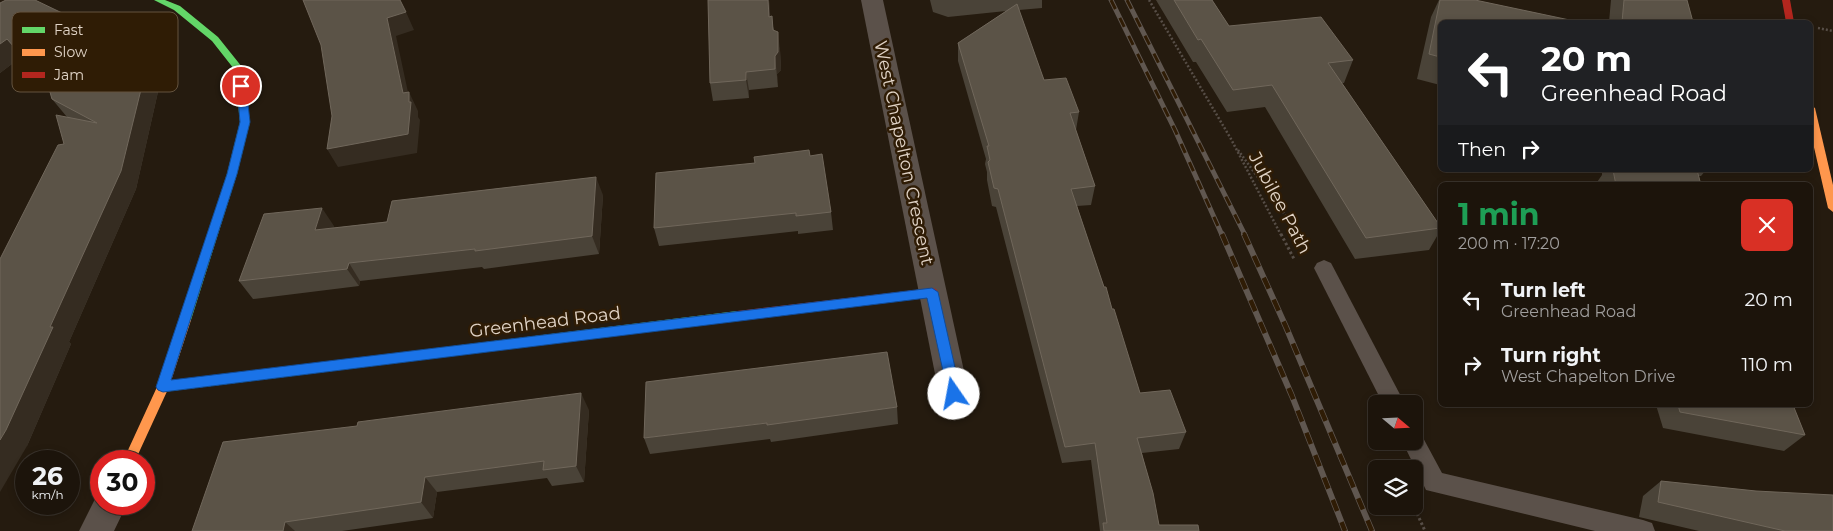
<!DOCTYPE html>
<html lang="en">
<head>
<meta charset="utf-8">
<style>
	body { margin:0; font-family:Montserrat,sans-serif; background:#292119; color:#f1f3f6; height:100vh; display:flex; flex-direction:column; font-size:19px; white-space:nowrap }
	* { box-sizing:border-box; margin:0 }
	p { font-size:16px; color:#a09e9d }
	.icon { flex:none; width:28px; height:28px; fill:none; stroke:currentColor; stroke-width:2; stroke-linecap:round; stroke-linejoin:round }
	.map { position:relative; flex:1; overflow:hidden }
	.drawer { position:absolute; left:1438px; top:182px; width:375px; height:225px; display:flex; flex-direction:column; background:#1c140b; border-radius:8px; box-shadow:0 2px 8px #0003,0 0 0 1px #3a332c }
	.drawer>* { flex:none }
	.top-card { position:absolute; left:1438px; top:20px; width:375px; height:152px; border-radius:8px; box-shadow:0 2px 8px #0003,0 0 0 1px #3a332c; background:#202124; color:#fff; overflow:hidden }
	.needle { width:32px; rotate:109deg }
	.fabs { position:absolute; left:1368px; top:395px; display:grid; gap:10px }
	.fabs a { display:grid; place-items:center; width:55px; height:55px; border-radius:8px; background:#1c140b; box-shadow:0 2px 8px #0003,0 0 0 1px #3a332c; font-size:25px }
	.speed { position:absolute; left:15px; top:450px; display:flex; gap:10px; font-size:25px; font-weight:700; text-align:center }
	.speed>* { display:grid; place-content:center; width:65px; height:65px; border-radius:50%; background:#1c140b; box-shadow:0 2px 8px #0003,0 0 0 1px #3a332c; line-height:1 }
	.speed small { font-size:12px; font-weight:400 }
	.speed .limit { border:8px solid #d22; background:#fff; color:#111 }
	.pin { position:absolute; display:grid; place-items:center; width:42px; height:42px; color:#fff; margin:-21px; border:2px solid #fff; border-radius:50%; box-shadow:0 1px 5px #0007 }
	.me { position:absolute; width:55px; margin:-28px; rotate:348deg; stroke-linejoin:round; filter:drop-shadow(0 0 4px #0008) }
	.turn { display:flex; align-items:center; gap:18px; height:105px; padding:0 20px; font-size:22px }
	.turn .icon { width:65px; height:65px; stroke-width:2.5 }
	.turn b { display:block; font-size:35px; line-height:42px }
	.then { display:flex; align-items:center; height:48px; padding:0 20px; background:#0003; gap:10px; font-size:19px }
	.round { display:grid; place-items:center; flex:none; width:52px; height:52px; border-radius:8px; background:#292119 }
	.headline { display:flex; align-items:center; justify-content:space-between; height:85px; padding:0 20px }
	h1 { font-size:30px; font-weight:700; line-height:38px; color:#1e9e55 }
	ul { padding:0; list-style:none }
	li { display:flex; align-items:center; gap:15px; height:65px; padding:0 20px }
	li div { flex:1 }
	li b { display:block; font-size:19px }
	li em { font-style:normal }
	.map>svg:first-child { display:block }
</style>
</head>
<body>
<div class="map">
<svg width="1833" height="531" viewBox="0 0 1833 531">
	<rect width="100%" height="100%" fill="#251b0f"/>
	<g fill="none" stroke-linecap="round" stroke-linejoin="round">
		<g stroke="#574e47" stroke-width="2.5" stroke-dasharray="2 2" stroke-linecap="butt">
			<polyline points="1149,0 1231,139 1281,235"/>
			<polyline points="1818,28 1833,31"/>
			<polyline points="1238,150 1300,235"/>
		</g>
		<g stroke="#574e47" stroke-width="3" stroke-dasharray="2.5 2.5" stroke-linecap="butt">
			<polyline points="1281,234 1294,259"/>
			<polyline points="1299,234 1307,244"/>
			<polyline points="1415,509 1425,531"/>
		</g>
		<g fill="#5b514a" fill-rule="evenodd">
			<polygon points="1324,260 1331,263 1405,404 1383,404 1314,268 1317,263"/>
			<polygon points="1414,431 1421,434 1442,473 1643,520 1652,523 1655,531 1595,531 1426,490 1402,441 1414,441"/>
		</g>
		<g fill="#5b514a" fill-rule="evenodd">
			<polygon points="861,0 883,0 969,394 965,403 954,407 943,403 939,394"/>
			<polygon points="101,492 101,504 127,504 114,531 79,531 98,493"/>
		</g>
		<g fill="#63d668" fill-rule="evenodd">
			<polygon points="154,0 165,0 180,6 218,37 242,67 250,122 237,174 191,320 189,323 181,323 179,320 227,174 240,122 234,69 212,41 174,10"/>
			<polygon points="737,311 741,313 743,316 741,319 737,321 163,392 159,391 157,387 159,383 163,382"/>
		</g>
		<g fill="#ff974d" fill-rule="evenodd">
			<polygon points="1810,105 1815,108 1833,185 1833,212 1828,208 1810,130"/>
			<polygon points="185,315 189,317 191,320 169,387 135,461 123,461 157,387 179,320 181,317"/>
		</g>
		<g fill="#b3261e" fill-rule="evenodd">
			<polygon points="1782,0 1790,0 1794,22 1786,22"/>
			<polygon points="932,288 936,289 938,292 936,295 932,296 737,321 733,319 731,316 733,313 737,311"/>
		</g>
		<defs>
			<g id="rail-far1">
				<polyline points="1111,0 1175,130 1222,235"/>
				<polyline points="1127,0 1245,235"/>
			</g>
			<g id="rail">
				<polyline points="1222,234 1292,396 1345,531"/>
				<polyline points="1244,234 1286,327 1372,531"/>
			</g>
		</defs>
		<use href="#rail-far1" stroke="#605750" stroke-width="5"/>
		<use href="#rail" stroke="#605750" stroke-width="6"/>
		<use href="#rail-far1" stroke="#2f1c05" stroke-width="3" stroke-dasharray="10" stroke-linecap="butt"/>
		<use href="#rail" stroke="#2f1c05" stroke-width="4.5" stroke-dasharray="12" stroke-linecap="butt"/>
	</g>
	<g fill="#4a4338">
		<polygon points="708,0 769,0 770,16 774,30 780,50 781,70 777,74 778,87 749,90 749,98 713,101 710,83"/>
		<polygon points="930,0 1042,0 1042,8 1019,10 1044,80 1079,112 1076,130 1095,186 1091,205 1077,206 1104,287 1112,309 1140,393 1186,432 1179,449 1142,453 1159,525 1199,531 1100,531 1091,460 1062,463 996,207 992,206 987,180 987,172 985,164 986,159 958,61 958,43 1006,11 948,17 933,12"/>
		<polygon points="1156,0 1212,0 1229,26 1353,60 1344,83 1342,83 1440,226 1440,231 1429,250 1355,259 1265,107 1227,112 1196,62 1193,62"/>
		<polygon points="1439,0 1475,0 1440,22 1440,85 1417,79 1431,17"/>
		<polygon points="1611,0 1687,0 1693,22 1609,22"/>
		<polygon points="0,3 110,36 123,53 125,59 160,83 136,189 69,342 71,344 27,446 67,117 52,99 48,87 21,57 0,73"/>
		<polygon points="810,156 831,212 833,230 798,234 798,231 659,246 654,228"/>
		<polygon points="1602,170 1706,170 1701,176 1699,176 1701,185 1595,185 1602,175"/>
		<polygon points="603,195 599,254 484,269 482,267 360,281 359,286 253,299 239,281 334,226 333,228"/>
		<polygon points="1656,405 1793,405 1805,435 1784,451 1663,428"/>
		<polygon points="897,407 898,424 771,442 770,439 650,454 644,438"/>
		<polygon points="589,410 584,482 552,486 547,478 437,492 433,518 342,531 192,531"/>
		<polygon points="1661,481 1833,531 1699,531 1639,517 1643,496"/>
	</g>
	<g fill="#352c21">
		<polygon points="768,0 769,0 772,35 769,17"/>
		<polygon points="406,12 414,30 396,36 409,97 409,92 418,111 418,117 420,120 417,153 338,167 327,149 403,93 387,18"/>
		<polygon points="778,32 780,50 781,70 777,74 778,87 775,56"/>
		<polygon points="110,36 123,53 126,63 117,61"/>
		<polygon points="7,39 21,57 0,73 0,44"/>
		<polygon points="147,65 160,83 136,189 69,342 71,344 27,446 0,492 0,440 50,327"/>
		<polygon points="746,72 749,90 749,98 746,80"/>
		<polygon points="596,177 603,195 599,254 592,236"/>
		<polygon points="322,208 334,226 327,248 315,230"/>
		<polygon points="349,263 360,281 359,286 347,269"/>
		<polygon points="581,393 589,410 584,482 576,466"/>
		<polygon points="425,477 437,492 433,518 421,502"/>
		<polygon points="285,522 295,531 283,531"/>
	</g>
	<g fill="#5b5347" stroke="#70675b">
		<polygon points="6,0 35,0 110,36 117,61 123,59 124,62 125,59 147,65 121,171 50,327 53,327 6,430 0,440 0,259 58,145 64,144 56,115 97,123 52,99 48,85 7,39 0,44 0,3"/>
		<polygon points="303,0 400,0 406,12 387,18 403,93 409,92 409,102 411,102 408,134 327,149 332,116 321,45"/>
		<polygon points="708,0 768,0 769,17 772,16 773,30 778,32 778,52 775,56 775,69 746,72 746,80 710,83"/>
		<polygon points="1174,0 1212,0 1229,26 1321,17 1353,60 1328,63 1440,226 1440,228 1366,238 1272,85 1233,90 1201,39 1198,40"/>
		<polygon points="1440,0 1475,0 1579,22 1440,22 1440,57 1429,54"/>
		<polygon points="1624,0 1687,0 1693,22 1622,22"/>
		<polygon points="1017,4 1044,80 1066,78 1079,112 1070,113 1095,186 1071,189 1104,287 1106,287 1112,309 1114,309 1140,393 1170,390 1186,432 1137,438 1153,493 1159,525 1198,525 1199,531 1104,531 1103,523 1107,523 1095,443 1065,447 998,189 994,188 988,162 990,160 987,146 989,146 958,43"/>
		<polygon points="809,150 810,156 822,154 831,212 796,216 796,213 654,228 656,173 755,163 754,157"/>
		<polygon points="1613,170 1697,170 1701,185 1616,185"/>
		<polygon points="596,177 592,236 475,251 475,249 349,263 347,269 239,281 264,214 322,208 315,230 387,222 392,201"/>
		<polygon points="887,352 897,407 767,425 767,423 644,438 646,382"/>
		<polygon points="581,393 576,466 543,470 544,461 425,477 421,502 285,522 283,531 192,531 223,442 357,426 358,422"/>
		<polygon points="1678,405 1793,405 1805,435 1680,412"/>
		<polygon points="1661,481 1756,491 1833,495 1833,531 1785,531 1658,502"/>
	</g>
	<polygon fill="#1a73e8" stroke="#114b97" points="241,83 246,86 250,122 237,174 171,380 932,288 938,292 961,394 959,398 954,399 950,398 948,394 927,298 163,392 158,390 156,387 227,174 240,122 237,86"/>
	<g text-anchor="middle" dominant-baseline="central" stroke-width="5" stroke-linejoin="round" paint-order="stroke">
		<g font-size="18" fill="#e1d4c7" stroke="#2f1c05">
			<text transform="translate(904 153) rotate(78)">West Chapelton Crescent</text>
			<text transform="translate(1280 203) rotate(62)">Jubilee Path</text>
			<text transform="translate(545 322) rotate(-7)">Greenhead Road</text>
		</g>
	</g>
	<rect x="12" y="12" width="166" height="80" rx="8" fill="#2f1c05" stroke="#64533f" stroke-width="1"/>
	<rect x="22" y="27" width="23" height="6" fill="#63d668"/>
	<rect x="22" y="49" width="23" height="7" fill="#ff974d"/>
	<rect x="22" y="72" width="23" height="6" fill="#b3261e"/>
	<g font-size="14" fill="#e1d4c7">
		<text x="54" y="35">Fast</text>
		<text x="54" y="57">Slow</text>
		<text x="54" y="80">Jam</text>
	</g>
</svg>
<div class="fabs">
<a><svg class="needle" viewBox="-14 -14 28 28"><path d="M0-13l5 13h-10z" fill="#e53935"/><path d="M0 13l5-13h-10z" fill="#a09e9d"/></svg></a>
<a><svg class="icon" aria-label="layers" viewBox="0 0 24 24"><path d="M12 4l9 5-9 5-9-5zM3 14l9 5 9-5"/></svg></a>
</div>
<div class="speed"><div>26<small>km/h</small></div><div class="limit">30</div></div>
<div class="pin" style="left:241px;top:86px;background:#d93025"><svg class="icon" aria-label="arrive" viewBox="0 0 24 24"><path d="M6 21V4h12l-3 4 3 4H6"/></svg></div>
<svg class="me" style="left:954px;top:394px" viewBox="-20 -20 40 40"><circle r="19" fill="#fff"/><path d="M0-13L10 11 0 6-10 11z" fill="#1a73e8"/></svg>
<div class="top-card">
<div class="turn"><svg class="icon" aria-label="left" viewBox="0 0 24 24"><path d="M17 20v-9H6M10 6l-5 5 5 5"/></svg><div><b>20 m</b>Greenhead Road</div></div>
<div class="then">Then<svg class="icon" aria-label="right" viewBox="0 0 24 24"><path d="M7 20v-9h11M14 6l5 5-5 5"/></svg></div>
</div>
<section class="drawer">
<div class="headline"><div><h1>1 min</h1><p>200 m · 17:20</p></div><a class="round" style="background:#d93025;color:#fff"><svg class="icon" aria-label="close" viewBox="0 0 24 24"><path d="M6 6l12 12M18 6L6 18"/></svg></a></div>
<ul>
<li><svg class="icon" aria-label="left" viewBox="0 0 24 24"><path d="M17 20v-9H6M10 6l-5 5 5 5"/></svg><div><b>Turn left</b><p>Greenhead Road</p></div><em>20 m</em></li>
<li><svg class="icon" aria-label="right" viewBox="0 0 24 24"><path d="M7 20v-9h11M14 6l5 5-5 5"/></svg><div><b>Turn right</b><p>West Chapelton Drive</p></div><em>110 m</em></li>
</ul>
</section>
</div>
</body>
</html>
